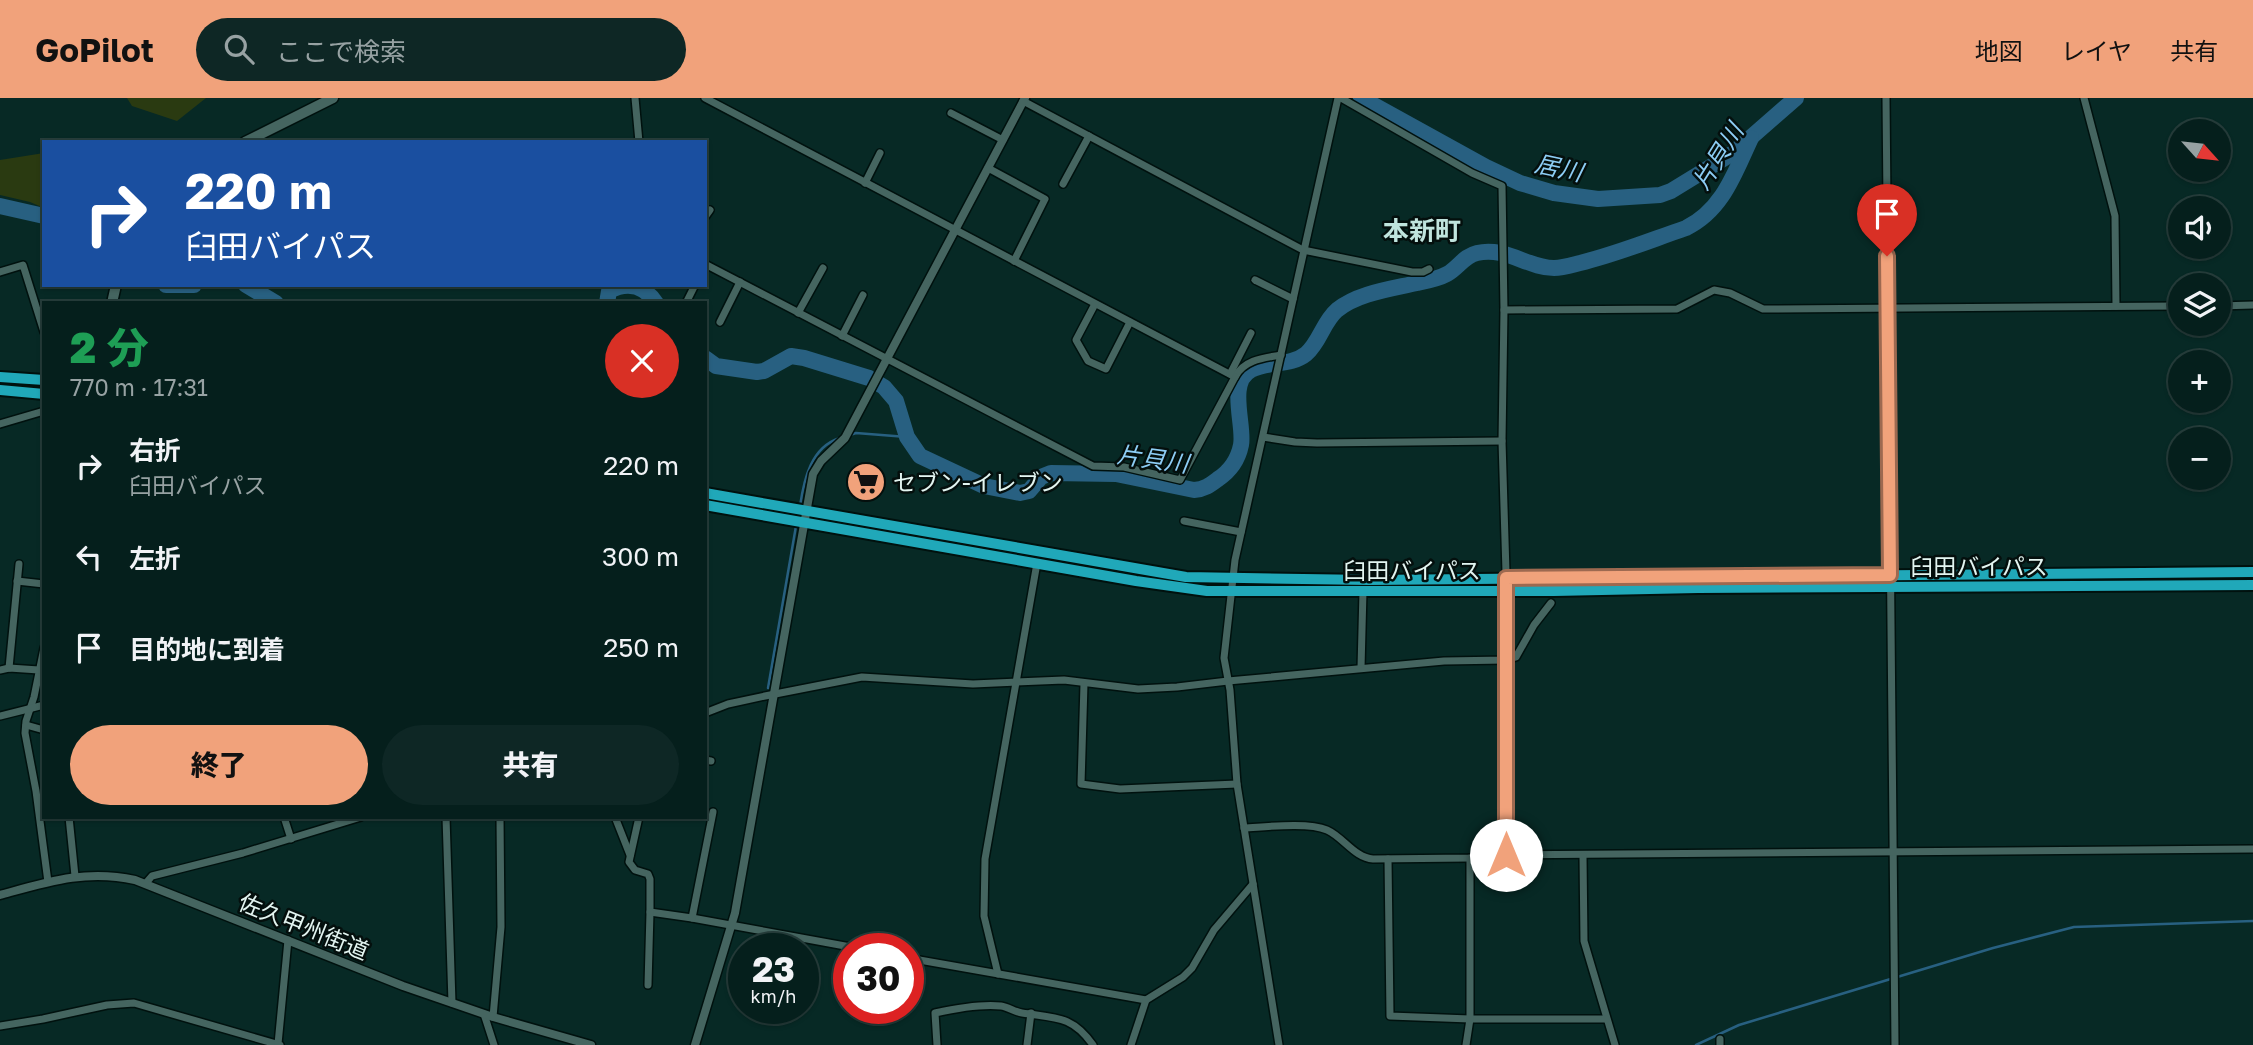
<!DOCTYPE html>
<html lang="ja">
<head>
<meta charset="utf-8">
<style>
	body { margin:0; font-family:"Golos Text","Noto Sans JP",sans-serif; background:#0e2725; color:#f1f3f6; height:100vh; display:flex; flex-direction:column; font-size:26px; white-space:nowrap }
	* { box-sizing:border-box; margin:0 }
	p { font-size:23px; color:#97a2a3 }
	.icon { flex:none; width:38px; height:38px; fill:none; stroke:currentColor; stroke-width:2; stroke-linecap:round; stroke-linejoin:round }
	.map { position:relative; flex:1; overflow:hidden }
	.side { position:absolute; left:42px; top:203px; width:665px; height:518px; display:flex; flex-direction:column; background:#051f1c; border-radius:0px; box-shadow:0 2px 5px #0004,0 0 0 2px #263d3b }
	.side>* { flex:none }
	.hud { position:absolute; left:42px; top:42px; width:665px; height:147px; border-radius:0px; box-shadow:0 2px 5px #0004,0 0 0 2px #263d3b; background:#1a4fa0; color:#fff; overflow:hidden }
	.needle { width:46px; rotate:117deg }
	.tools { position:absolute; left:2168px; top:21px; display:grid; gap:14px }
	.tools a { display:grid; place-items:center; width:63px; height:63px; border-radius:50%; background:#051f1c; box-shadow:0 2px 5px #0004,0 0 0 2px #263d3b; font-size:35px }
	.speed { position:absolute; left:728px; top:835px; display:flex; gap:14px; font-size:35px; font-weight:700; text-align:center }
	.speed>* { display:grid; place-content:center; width:91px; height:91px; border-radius:50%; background:#051f1c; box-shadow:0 2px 5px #0004,0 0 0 2px #263d3b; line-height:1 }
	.speed small { font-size:18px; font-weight:400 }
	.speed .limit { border:10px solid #d22; background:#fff; color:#111 }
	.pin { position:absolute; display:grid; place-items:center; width:60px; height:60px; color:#fff; margin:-72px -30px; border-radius:50% 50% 50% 0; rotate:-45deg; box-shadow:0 0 7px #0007 }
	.pin .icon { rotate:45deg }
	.me { position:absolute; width:77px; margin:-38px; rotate:0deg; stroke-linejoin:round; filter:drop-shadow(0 0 5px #0008) }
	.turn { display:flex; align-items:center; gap:24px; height:147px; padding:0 28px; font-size:32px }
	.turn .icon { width:91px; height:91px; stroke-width:2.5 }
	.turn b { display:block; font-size:49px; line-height:60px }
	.round { display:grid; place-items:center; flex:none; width:74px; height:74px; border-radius:37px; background:#0e2725 }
	.summary { display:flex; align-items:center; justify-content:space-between; height:119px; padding:0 28px }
	h1 { font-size:42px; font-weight:800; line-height:52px; color:#1e9e55 }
	.button { display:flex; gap:14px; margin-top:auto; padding:14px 28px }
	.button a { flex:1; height:80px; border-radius:42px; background:#f1a27b; color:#111; font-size:28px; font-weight:800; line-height:80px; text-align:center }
	.button a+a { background:#0e2725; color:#f1f3f6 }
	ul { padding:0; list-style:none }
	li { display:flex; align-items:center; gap:21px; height:91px; padding:0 28px }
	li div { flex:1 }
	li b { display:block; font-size:26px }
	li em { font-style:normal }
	header { display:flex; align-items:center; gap:42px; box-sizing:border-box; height:98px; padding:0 35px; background:#f1a27b; color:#111 }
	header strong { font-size:33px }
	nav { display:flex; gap:38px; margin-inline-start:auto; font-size:24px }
	.search { width:490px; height:63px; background:#0e2725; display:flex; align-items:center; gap:18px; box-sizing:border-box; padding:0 24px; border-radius:38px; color:#97a2a3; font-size:26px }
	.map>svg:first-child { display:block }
</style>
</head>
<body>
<header>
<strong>GoPilot</strong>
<div class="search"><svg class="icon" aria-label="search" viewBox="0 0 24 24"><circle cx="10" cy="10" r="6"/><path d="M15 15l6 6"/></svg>ここで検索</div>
<nav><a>地図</a><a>レイヤ</a><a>共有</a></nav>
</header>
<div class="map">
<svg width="2253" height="947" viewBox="0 0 2253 947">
	<rect width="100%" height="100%" fill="#072925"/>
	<g fill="#2a3a11">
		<polygon points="127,0 206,0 177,23 132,8"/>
		<polygon points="44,55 44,110 30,104 0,97 0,62"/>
	</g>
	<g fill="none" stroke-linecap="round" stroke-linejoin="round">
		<g stroke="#286081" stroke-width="2.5">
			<polyline points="850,337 856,335 907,339"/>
			<path d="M800,408C804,381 811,349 840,340"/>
			<polyline points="768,590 796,428"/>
			<polyline points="1696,947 1739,927 1993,850 2074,829 2253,823"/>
		</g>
		<g stroke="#286081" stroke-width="16">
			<polyline points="1361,0 1486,69 1520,85 1554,95 1598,101 1660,97 1671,93 1733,55 1796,0"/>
			<polyline points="0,108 44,118"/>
			<polyline points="166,187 194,187"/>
			<polyline points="246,187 276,205"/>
			<path d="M607,205L609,193C628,183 645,188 656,205"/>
			<path d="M705,260L716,268L757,274L764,273L791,258L804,260L869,280L884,289L896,303L907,339L920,358L984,388L1020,395L1029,393L1041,379L1051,375L1116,376L1194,392C1205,391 1210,387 1218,381C1230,373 1238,362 1241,347C1245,328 1227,284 1251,272C1268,263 1291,268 1306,256C1320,244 1323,224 1337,212C1358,195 1391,191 1417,185C1427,183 1438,181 1447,176C1458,170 1464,158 1477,155C1505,148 1528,170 1554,170C1563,170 1572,167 1580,165C1617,156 1651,142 1686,130C1723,112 1735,74 1751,40"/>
		</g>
		<defs>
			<g id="minor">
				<polyline points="635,0 639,44"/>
				<path d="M705,0L1235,279C1244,262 1263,260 1281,257"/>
				<polyline points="1341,0 1472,75 1502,88 1504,212 1502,343 1508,540 1506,757"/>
				<polyline points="1886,0 1895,947"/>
				<polyline points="2084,0 2115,118 2116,208"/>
				<polyline points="1023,3 1303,152 1412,174 1423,174 1429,171"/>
				<polyline points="951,15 1003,42"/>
				<polyline points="988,70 1045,101 1014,163"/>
				<polyline points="865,85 880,55"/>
				<polyline points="1063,86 1089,38"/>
				<polyline points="705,119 710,112"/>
				<polyline points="705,166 1093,368 1124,369 1180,382 1235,279"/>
				<polyline points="0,174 23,167 44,234"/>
				<polyline points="1255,182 1293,201"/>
				<polyline points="686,205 695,187"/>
				<polyline points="1095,206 1076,242 1088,263 1106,271 1130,224"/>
				<polyline points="2219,208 2253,207"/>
				<polyline points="1504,212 1677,211 1714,192 1730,195 1763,211 2180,208"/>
				<polyline points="798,215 823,170"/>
				<polyline points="720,224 740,184"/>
				<polyline points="842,238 863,197"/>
				<polyline points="1230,276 1251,235"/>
				<polyline points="0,326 44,313"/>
				<polyline points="1263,339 1295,344 1317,345 1502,343"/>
				<polyline points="1184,423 1241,434"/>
				<polyline points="17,483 44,486"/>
				<polyline points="44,550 34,599 26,623 25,635 36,693 48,784"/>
				<polyline points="9,570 19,466"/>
				<polyline points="1361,570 1363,493"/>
				<polyline points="0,572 9,570 39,572"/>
				<polyline points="1084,586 1081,686 1120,691 1237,686"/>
				<polyline points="705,615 728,606 765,598 862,579 973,586 1064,582 1138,591 1177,589 1228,583 1444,563 1506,562 1516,559 1534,527 1551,505"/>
				<polyline points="0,618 44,607"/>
				<polyline points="26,627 44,632"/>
				<polyline points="705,662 711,663"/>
				<polyline points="69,719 75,778"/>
				<polyline points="284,719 291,741"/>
				<polyline points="446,719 452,905"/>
				<polyline points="615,719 630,757"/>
				<polyline points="639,719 629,764 635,772 648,776 650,781 650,814 692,820 856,850"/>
				<path d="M1244,730C1265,729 1308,724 1327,732C1343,739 1355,760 1373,761L1470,760L1506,757L2253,751"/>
				<polyline points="1583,758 1584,843 1615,947"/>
				<polyline points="1388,761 1390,918 1470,921 1606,921"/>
				<polyline points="146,785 152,778 243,755 361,719"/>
				<polyline points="692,820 713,714"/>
				<polyline points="784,850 786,838"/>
				<polyline points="908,860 1146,902"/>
				<polyline points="998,876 984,818 985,761 1037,465"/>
				<polyline points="648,887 650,814"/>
				<polyline points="484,916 494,947"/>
				<polyline points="493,919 501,829 500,719"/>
				<polyline points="0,928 43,921 107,907 134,905 280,947"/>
				<polyline points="278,946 288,842"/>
				<path d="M937,947L935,915C953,911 982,906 1001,908C1008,909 1015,914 1022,915C1055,920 1072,917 1093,947"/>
				<polyline points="1027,947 1031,915"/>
				<polyline points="1131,947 1146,902 1183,879 1192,870 1214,832 1253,786"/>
				<polyline points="1279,947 1237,686 1230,592 1224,560 1235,462 1338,0"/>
				<polyline points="1466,947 1470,921 1470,760"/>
				<polyline points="1720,947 1720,941"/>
			</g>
			<g id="tertiary">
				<path d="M0,797C47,784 86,771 135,782L403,888L493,919L591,947"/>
				<polyline points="695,947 735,815 813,376 821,363 845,340 1025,0"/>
			</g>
			<g id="secondary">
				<polyline points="245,44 333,0"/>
				<polyline points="112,205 116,187"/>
			</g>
			<g id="trunk">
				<polyline points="0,279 44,282"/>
				<polyline points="0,292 44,296"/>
				<polyline points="705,395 1186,479 1369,482 2253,474"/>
				<polyline points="705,407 1136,483 1207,493 1554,493 1698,490 2253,487"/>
			</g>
		</defs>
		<use href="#minor" stroke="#00110e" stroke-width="10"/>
		<use href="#tertiary" stroke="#00110e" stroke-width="11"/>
		<use href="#secondary" stroke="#00110e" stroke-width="13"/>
		<use href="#trunk" stroke="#00110e" stroke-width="14"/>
		<use href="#minor" stroke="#456560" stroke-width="7"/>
		<use href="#tertiary" stroke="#456560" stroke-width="8"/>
		<use href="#secondary" stroke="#456560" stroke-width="10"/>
		<use href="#trunk" stroke="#20a8b9" stroke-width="10"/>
	</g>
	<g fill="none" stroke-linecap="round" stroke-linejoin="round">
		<defs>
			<polyline id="route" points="1506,757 1506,480 1890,477 1887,158"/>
		</defs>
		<use href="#route" stroke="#9d6950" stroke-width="18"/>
		<use href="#route" stroke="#f1a27b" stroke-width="12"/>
	</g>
	<defs>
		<symbol id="supermarket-disc" viewBox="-11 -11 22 22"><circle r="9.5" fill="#f1a27b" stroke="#040f0d"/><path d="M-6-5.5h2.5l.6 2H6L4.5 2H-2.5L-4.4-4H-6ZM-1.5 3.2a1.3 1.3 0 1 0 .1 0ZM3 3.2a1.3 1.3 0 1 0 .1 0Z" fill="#111"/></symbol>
	</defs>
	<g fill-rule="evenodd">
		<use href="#supermarket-disc" x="844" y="362" width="44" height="44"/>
	</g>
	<g text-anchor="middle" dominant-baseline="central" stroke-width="5" stroke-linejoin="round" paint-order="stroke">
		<g font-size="23" fill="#e3f5f1" stroke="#040f0d" text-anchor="start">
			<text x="893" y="384">セブン-イレブン</text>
		</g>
		<g font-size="23" fill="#e3f5f1" stroke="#040f0d">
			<text x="1979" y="468">臼田バイパス</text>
			<text x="1412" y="472">臼田バイパス</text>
			<text transform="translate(304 828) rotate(22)">佐久甲州街道</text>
		</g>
		<g font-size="24" font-style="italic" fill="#8dcdf5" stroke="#040f0d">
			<text transform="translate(1717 58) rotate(-58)">片貝川</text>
			<text transform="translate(1559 69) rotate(12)">居川</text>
			<text transform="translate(1153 360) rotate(8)">片貝川</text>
		</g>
		<g font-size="26" font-weight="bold" fill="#c0e4dd" stroke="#040f0d">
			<text x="1422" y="132">本新町</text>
		</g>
	</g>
</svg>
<div class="tools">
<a><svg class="needle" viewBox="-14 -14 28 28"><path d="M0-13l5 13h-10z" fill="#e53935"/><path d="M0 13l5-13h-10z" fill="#97a2a3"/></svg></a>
<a><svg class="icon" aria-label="sound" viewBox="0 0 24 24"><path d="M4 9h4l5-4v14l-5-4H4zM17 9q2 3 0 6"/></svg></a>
<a><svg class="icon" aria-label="layers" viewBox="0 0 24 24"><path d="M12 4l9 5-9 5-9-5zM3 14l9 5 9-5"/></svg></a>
<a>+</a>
<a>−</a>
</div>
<div class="speed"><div>23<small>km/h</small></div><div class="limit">30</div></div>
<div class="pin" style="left:1887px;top:158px;background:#d93025"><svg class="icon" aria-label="arrive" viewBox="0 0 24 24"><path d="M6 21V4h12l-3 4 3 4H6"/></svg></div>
<svg class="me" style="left:1506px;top:757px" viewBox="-20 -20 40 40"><circle r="19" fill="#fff"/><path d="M0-13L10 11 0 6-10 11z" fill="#f1a27b"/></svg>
<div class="hud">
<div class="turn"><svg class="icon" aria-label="right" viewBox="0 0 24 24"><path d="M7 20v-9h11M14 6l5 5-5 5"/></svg><div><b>220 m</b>臼田バイパス</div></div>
</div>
<section class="side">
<div class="summary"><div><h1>2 分</h1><p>770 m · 17:31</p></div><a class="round" style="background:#d93025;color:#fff"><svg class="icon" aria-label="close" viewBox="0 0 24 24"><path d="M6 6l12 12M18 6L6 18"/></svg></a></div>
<ul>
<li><svg class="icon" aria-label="right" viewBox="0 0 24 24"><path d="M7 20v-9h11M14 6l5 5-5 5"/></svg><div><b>右折</b><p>臼田バイパス</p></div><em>220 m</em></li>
<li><svg class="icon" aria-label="left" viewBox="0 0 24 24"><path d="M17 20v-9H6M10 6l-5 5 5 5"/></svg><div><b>左折</b></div><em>300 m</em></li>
<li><svg class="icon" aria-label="arrive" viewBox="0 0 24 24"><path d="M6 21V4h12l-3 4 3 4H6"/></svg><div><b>目的地に到着</b></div><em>250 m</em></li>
</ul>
<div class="button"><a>終了</a><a>共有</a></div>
</section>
</div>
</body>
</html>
